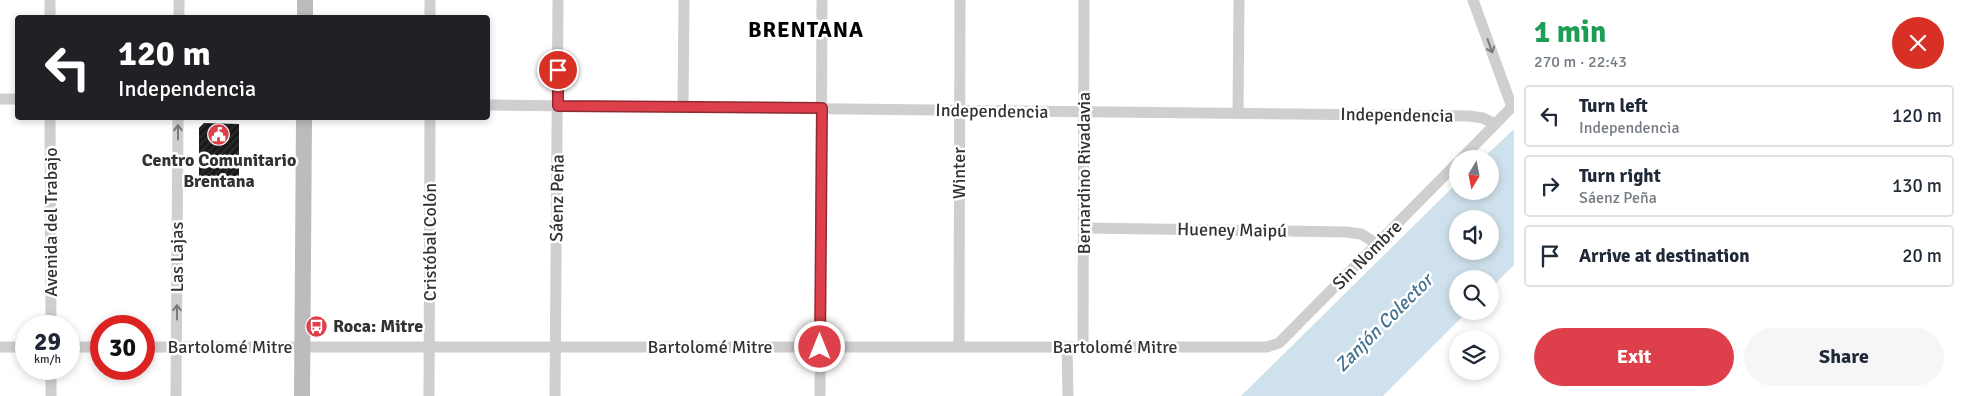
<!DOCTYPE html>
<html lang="en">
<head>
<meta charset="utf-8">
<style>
	body { margin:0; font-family:Signika,sans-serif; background:#f6f6f7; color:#1f2937; height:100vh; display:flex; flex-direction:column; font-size:19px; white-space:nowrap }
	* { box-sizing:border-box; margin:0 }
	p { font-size:16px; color:#747a83 }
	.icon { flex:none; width:28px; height:28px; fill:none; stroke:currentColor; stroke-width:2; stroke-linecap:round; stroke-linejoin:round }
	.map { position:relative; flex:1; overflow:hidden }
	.sheet { display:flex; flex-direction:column; background:#fff; width:450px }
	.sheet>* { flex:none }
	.top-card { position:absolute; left:15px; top:15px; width:475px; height:105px; border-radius:5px; box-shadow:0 2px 8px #0003; background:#202124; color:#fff; overflow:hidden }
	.needle { width:32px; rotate:190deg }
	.controls { position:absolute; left:1449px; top:150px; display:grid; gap:10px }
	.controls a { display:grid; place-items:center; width:50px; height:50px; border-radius:50%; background:#fff; box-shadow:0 2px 8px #0003; font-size:25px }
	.speed { position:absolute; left:15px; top:315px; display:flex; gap:10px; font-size:25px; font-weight:700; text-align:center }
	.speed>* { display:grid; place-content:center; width:65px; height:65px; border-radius:50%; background:#fff; box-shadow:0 2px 8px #0003; line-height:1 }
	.speed small { font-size:12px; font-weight:400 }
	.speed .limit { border:8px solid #d22; background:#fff; color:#111 }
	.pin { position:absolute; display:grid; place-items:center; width:42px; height:42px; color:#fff; margin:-21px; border:2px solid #fff; border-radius:50%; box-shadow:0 1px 5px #0007 }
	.me { position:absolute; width:55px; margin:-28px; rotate:0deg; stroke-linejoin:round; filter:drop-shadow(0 0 4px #0008) }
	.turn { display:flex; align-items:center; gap:18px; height:105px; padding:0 20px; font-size:22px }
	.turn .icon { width:65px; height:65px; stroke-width:2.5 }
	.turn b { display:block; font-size:35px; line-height:42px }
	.round { display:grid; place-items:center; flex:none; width:52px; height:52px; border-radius:26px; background:#f6f6f7 }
	.summary { display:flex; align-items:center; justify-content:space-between; height:85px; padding:0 20px }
	h1 { font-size:30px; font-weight:700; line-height:38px; color:#1e9e55 }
	.action { display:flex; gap:10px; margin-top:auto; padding:10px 20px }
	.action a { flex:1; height:58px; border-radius:30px; background:#dd404b; color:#fff; font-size:20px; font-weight:700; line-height:58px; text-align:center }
	.action a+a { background:#f6f6f7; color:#1f2937 }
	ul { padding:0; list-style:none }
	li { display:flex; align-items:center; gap:15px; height:62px; margin:0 10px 8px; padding:0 10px; border:2px solid #e0e1e3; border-radius:5px }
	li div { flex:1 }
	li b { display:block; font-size:19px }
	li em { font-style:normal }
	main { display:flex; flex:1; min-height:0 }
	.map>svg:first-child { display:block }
</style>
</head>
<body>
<main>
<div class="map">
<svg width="1514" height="396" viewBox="0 0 1514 396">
	<defs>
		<pattern id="building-hatch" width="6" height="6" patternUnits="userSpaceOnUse" patternTransform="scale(1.25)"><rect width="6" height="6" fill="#191919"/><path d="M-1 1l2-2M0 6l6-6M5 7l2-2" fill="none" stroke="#323232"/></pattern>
	</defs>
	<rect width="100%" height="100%" fill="#fff"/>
	<path fill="#cfe1ec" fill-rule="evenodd" d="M1514,129V265L1490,289V279H1458V311H1468L1383,396H1241L1457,183L1458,191H1490V159H1482ZM1458,219H1490V251H1458Z"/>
	<polygon fill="url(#building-hatch)" points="204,123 239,124 239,176 199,176 199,128"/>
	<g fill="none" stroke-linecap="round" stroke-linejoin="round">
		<g stroke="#cfcfcf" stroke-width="11">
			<polyline points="50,0 50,18"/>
			<polyline points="1473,0 1512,107"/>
			<polyline points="179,18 179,0"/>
			<polyline points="430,18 430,0"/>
			<polyline points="0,99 18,99"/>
			<polyline points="488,105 1469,116 1483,118 1495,124"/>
			<polyline points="683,107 684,0"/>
			<polyline points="1238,113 1239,0"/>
			<polyline points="50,118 51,326"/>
			<polyline points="1461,159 1514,105"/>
			<polyline points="1084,228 1346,232 1361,234 1377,244"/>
			<polyline points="0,347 26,347"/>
			<polyline points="69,347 101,347"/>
			<polyline points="144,347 1267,347 1279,343 1285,337 1458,162"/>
			<polyline points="959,347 960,0"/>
			<polyline points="1067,347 1068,396"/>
			<polyline points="1083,347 1084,0"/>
			<polyline points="51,369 51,396"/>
			<polyline points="176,396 178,118"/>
			<polyline points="429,396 430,118"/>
			<polyline points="555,396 558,0"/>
			<polyline points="820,396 822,0"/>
		</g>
		<g stroke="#bcbcbc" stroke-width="16">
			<polyline points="305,18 305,0"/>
			<polyline points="302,396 304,118"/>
		</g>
	</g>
	<defs><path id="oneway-shaft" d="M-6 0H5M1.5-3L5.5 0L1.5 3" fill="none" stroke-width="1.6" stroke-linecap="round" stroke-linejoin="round" transform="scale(1.25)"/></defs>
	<g stroke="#797979">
		<use href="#oneway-shaft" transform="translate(1490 46) rotate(70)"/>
		<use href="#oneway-shaft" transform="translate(178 132) rotate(-90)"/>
		<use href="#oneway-shaft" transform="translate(177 312) rotate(-90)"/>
	</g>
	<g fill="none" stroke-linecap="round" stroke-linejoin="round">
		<defs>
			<polyline id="route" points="558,70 558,106 822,108 820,347"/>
		</defs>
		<use href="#route" stroke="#902a31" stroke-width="12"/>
		<use href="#route" stroke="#dd404b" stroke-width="9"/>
	</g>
	<defs>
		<symbol id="civic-disc" viewBox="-11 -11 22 22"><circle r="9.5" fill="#dd404b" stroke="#fff"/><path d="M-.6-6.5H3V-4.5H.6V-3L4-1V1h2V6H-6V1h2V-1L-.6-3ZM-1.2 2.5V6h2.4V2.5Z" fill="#fff"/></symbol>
		<symbol id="bus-disc" viewBox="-11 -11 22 22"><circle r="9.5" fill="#dd404b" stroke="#fff"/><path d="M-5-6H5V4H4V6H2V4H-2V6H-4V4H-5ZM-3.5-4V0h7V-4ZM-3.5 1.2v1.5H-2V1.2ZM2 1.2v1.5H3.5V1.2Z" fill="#fff"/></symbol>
	</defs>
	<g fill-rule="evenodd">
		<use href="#civic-disc" x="206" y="122" width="25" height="25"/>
		<use href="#bus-disc" x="304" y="314" width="25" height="25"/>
	</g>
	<g text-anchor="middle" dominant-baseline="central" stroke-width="5" stroke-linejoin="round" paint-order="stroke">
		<g font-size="18" fill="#323232" stroke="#fff">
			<text transform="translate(992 111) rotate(1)">Independencia</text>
			<text transform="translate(1397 115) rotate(1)">Independencia</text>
			<text transform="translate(959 173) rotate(-90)">Winter</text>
			<text transform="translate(1084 173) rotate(-90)">Bernardino Rivadavia</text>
			<text transform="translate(557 198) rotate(-89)">Sáenz Peña</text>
			<text transform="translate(51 222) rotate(-90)">Avenida del Trabajo</text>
			<text transform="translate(1232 230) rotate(1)">Hueney Maipú</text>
			<text transform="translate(430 242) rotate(-90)">Cristóbal Colón</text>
			<text transform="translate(1367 255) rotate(-45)">Sin Nombre</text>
			<text transform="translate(177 257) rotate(-90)">Las Lajas</text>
			<text x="230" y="347">Bartolomé Mitre</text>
			<text x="710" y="347">Bartolomé Mitre</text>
			<text x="1115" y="347">Bartolomé Mitre</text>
		</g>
		<g font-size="18" font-weight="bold" fill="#323232" stroke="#fff">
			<text x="219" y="160">Centro Comunitario<tspan x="219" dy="21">Brentana</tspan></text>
			<text x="333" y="326" text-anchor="start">Roca: Mitre</text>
		</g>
		<g font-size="19" font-style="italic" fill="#437291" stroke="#fff">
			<text transform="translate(1384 323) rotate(-45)">Zanjón Colector</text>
		</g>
		<g font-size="22" font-weight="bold" letter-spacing="1" fill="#000" stroke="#fff">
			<text x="806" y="29">BRENTANA</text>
		</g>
	</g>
</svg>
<div class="controls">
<a><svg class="needle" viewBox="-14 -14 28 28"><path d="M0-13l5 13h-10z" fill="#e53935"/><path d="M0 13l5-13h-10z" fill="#747a83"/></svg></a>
<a><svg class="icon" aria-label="sound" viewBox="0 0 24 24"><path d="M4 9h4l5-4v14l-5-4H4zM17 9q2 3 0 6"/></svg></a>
<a><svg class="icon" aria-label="search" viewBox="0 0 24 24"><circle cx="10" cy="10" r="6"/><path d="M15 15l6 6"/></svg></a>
<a><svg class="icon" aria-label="layers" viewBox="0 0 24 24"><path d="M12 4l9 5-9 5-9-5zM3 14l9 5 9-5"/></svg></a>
</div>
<div class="speed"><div>29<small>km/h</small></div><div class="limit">30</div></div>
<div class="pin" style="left:558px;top:70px;background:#d93025"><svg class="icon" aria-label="arrive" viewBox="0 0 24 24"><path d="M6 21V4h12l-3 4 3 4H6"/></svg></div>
<svg class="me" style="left:820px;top:347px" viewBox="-20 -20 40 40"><circle r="17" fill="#dd404b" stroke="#fff" stroke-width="3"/><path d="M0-11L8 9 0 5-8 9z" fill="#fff"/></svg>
<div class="top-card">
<div class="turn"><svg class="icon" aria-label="left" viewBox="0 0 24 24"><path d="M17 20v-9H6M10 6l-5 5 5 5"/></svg><div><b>120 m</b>Independencia</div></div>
</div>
</div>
<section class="sheet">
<div class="summary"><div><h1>1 min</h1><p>270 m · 22:43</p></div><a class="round" style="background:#d93025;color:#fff"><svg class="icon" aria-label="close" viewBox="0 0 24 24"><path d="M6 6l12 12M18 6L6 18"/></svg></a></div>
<ul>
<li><svg class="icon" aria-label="left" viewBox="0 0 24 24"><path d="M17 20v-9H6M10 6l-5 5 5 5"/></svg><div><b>Turn left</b><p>Independencia</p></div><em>120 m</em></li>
<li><svg class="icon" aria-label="right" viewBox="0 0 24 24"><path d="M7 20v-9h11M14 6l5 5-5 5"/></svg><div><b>Turn right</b><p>Sáenz Peña</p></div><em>130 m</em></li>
<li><svg class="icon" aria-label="arrive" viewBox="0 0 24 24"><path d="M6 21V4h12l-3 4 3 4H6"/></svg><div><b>Arrive at destination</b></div><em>20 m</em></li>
</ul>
<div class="action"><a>Exit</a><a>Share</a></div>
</section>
</main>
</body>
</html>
